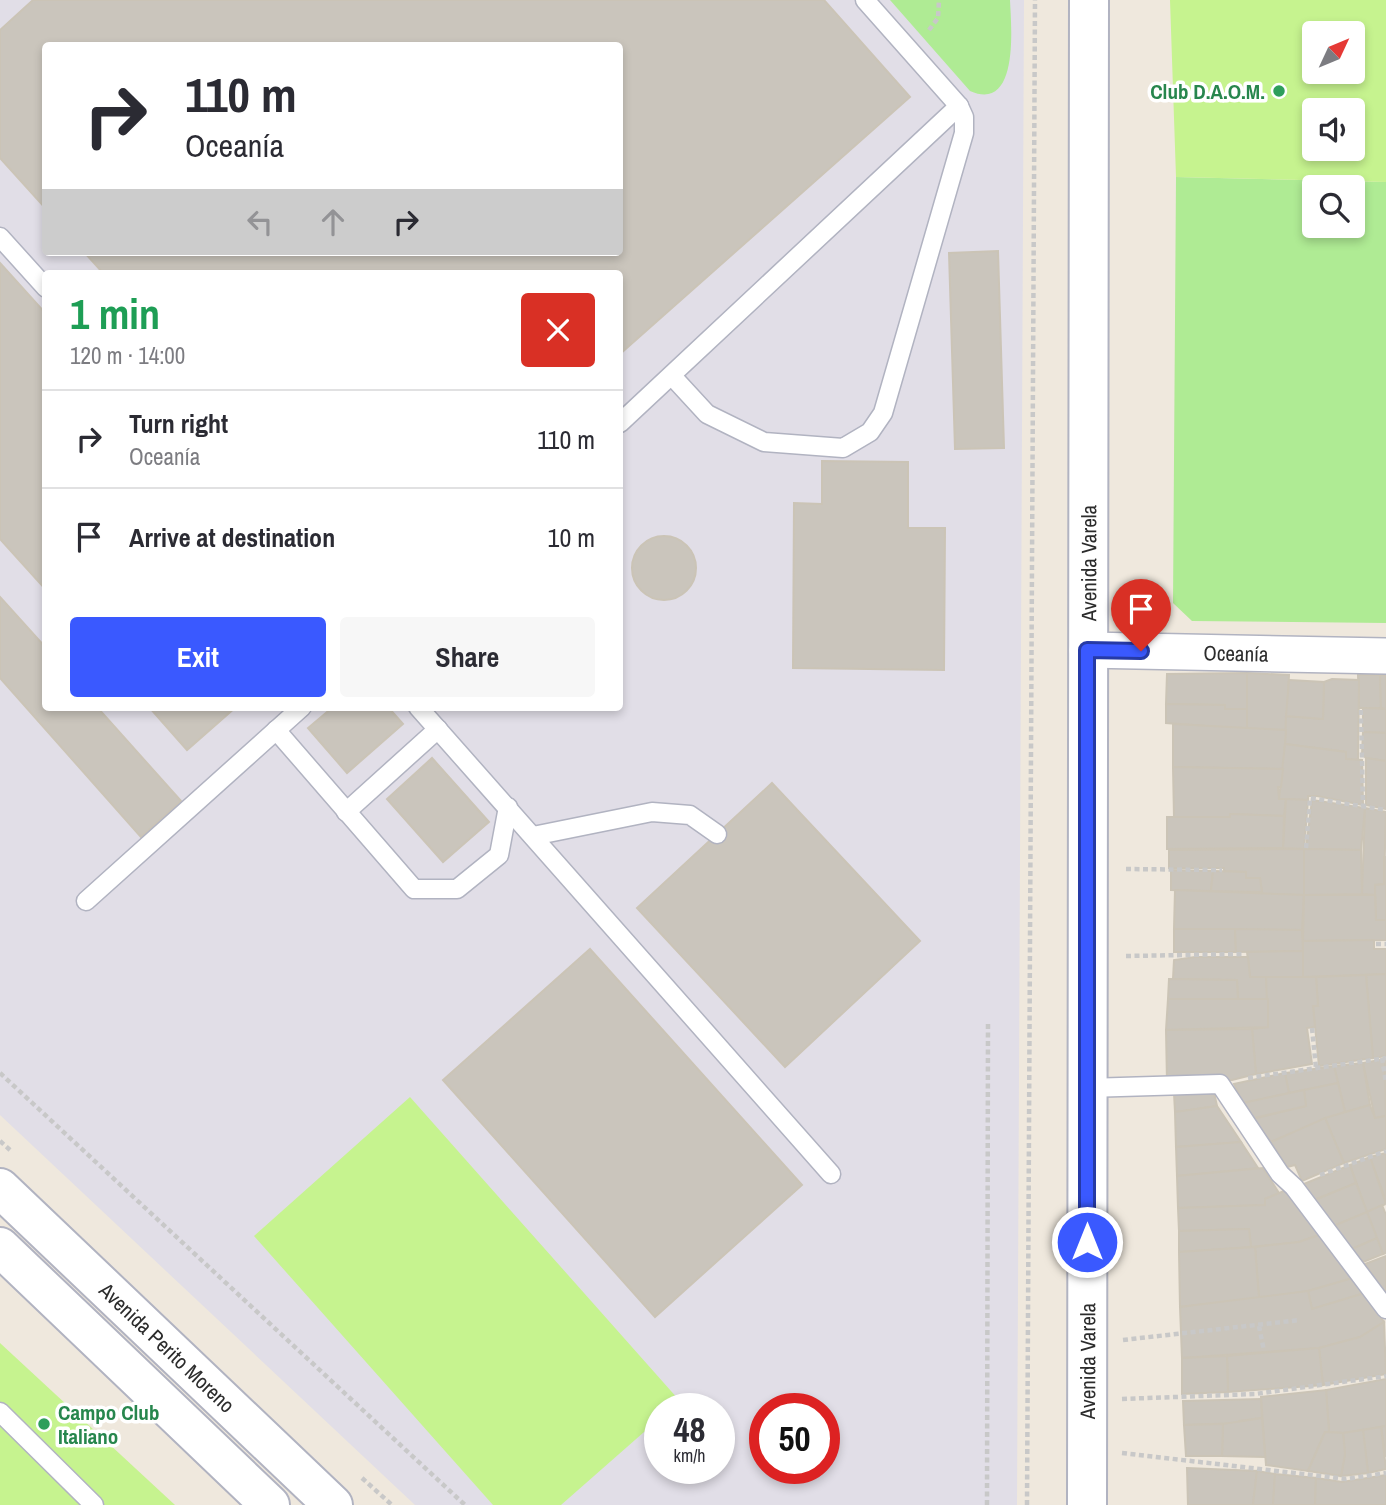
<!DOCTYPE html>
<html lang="en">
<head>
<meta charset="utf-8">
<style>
	body { margin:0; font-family:"Archivo Narrow",sans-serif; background:#f7f7f7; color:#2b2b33; height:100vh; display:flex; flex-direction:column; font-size:26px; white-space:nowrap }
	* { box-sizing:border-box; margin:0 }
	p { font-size:23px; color:#7c7c81 }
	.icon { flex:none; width:38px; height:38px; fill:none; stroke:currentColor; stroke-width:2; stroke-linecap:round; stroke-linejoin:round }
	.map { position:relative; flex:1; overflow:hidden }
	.drawer { position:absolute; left:42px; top:270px; width:581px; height:441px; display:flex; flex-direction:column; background:#fff; border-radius:7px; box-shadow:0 4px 10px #0003 }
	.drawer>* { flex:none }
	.guide { position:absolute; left:42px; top:42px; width:581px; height:214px; border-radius:7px; box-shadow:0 4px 10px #0003; background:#fff; color:#2b2b33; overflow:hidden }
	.needle { width:46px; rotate:46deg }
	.controls { position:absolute; left:1302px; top:21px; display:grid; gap:14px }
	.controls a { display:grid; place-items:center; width:63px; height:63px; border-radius:7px; background:#fff; box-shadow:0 4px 10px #0003; font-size:35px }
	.speed { position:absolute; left:644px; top:1393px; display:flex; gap:14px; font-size:35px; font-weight:700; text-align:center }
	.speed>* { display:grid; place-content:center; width:91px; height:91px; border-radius:50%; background:#fff; box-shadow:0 4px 10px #0003; line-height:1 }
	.speed small { font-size:18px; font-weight:400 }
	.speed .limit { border:10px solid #d22; background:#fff; color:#111 }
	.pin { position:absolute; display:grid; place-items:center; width:60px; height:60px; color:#fff; margin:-72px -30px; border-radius:50% 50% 50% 0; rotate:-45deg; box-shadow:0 0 7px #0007 }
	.pin .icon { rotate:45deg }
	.me { position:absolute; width:77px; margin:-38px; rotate:0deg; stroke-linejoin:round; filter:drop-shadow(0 0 5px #0008) }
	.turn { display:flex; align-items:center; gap:24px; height:147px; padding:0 28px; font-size:32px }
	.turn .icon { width:91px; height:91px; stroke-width:2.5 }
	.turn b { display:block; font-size:49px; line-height:60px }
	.lanes { display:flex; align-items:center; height:66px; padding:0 28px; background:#0003; justify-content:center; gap:35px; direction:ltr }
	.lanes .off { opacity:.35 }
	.round { display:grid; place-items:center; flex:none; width:74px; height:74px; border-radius:7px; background:#f7f7f7 }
	.head { display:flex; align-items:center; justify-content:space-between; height:119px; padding:0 28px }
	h1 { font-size:42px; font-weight:700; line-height:52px; color:#1e9e55 }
	.action { display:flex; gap:14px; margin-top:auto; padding:14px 28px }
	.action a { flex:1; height:80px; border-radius:7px; background:#3a59ff; color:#fff; font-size:28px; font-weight:700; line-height:80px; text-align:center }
	.action a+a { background:#f7f7f7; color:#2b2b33 }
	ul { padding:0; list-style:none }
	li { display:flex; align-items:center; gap:21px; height:98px; padding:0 28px; border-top:2px solid #e1e1e2 }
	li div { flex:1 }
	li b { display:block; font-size:26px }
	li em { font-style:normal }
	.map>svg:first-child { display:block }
</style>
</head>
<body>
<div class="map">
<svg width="1386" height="1505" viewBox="0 0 1386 1505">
	<rect width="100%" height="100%" fill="#efe8dd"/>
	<path fill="#e1dee7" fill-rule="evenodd" d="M0,0H1024L1017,1505H415L0,1115ZM46,46H620V252H46ZM46,273H620V707H46ZM660,1409H719V1468H660ZM765,1409H824V1468H765Z"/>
	<g fill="#afeb94" fill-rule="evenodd">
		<path d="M890,0H1010C1011,24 1020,113 970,91Z"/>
		<path d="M1176,177L1386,182V623L1192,621L1173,603ZM1314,187H1353V226H1314Z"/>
	</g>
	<g fill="#c6f38f" fill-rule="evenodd">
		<path d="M1170,0H1386V182L1176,177ZM1314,33H1353V72H1314ZM1314,110H1353V149H1314Z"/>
		<polygon points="410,1097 679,1400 670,1409 660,1409 660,1418 561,1505 493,1505 254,1236"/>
		<polygon points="0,1343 175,1505 0,1505"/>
	</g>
	<g fill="#cac5bc" stroke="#cbc4b6" stroke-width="2">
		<polygon points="33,0 824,0 910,97 620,354 620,273 103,273 84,252 620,252 620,46 46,46 46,209 0,158 0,30"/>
		<polygon points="998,251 1004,448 955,449 949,253"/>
		<polygon points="0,263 46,314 46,590 0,539"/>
		<polygon points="822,461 908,462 908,528 945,528 944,670 793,668 794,503 822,504"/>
		<circle cx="664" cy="568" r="32"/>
		<polygon points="0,597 46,648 46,707 97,707 181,801 141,837 0,678"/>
		<polygon points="1247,673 1289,675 1286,730 1247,729"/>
		<polygon points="1247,673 1247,709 1225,709 1225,705 1166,704 1167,674"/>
		<polygon points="1358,675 1380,675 1381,708 1359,708"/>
		<polygon points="1380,675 1386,675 1386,709 1381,708"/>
		<polygon points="1332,679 1359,680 1358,760 1346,759 1346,752 1285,744 1286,716 1323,719 1324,682"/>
		<polygon points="1289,680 1324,682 1323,719 1286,716"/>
		<polygon points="1166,704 1225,705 1225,709 1247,709 1247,729 1166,723"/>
		<polygon points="149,707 236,707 187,750"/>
		<polygon points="333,707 388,707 403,724 347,773 308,728"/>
		<polygon points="1363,708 1386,709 1386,733 1363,732"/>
		<polygon points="1173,724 1286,730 1283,769 1173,767"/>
		<polygon points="1363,732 1386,733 1386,761 1366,758 1362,754"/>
		<polygon points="1285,744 1346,752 1346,759 1362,760 1363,805 1317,796 1308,796 1308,800 1279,799"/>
		<polygon points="432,758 489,822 443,862 387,799"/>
		<polygon points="1366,758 1386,761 1386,809 1366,805"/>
		<polygon points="1173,767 1283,769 1281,787 1278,787 1279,799 1286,799 1284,816 1230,814 1230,817 1174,817"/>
		<polygon points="772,783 920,941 785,1067 637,908"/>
		<polygon points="1286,799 1308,800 1304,849 1283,848"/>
		<polygon points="1312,800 1365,808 1361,850 1306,849"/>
		<polygon points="1365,808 1386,812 1384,884 1375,885 1375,895 1362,894"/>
		<polygon points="1230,814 1284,816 1283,848 1167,849 1167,817 1230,817"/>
		<polygon points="1304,849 1304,895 1262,894 1260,878 1246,878 1246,872 1224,871 1224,868 1169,868 1169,850"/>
		<polygon points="1304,849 1361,850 1362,894 1304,895"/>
		<polygon points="1384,857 1386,857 1386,920 1376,920 1375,885 1384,884"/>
		<polygon points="1171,870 1213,871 1211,891 1171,890"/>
		<polygon points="1213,871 1246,872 1246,878 1260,878 1262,892 1211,891"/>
		<polygon points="1175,890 1304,895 1302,930 1174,929"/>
		<polygon points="1304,895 1375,895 1376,920 1386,920 1386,940 1303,941"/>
		<polygon points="1174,929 1235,929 1236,952 1174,952"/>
		<polygon points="1235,929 1302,930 1303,951 1236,952"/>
		<polygon points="1374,940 1374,949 1386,949 1386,974 1303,977 1303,941"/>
		<polygon points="590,949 802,1185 655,1317 443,1080"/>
		<polygon points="1303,951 1303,977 1250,977 1247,952"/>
		<polygon points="1195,957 1248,957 1250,977 1266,977 1268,999 1238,1001 1237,980 1173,979 1174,960"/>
		<polygon points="1386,974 1386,1056 1373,1058 1366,975"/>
		<polygon points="1366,975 1373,1058 1319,1066 1313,1006 1318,1006 1316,977"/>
		<polygon points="1266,977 1316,977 1318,1006 1313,1006 1315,1027 1307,1028 1312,1064 1256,1074 1252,1029 1268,1027"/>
		<polygon points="1169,979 1237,980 1238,1001 1168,999"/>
		<polygon points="1168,999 1268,999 1268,1027 1166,1030"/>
		<polygon points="1252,1029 1256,1074 1232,1080 1167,1082 1166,1030"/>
		<polygon points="1385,1059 1386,1116 1375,1118 1363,1063"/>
		<polygon points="1363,1063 1370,1105 1345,1112 1334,1066"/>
		<polygon points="1334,1066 1338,1083 1289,1093 1285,1073"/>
		<polygon points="1285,1073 1289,1093 1243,1103 1234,1084"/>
		<polygon points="1338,1083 1345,1112 1271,1142 1253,1119 1306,1106 1304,1090"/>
		<polygon points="1213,1088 1217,1106 1175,1112 1174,1093"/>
		<polygon points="1304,1090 1306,1106 1250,1119 1243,1103"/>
		<polygon points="1370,1105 1375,1118 1386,1116 1386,1149 1344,1163 1325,1118"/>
		<polygon points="1217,1106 1241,1142 1176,1147 1175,1112"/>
		<polygon points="1325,1118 1344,1163 1302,1181 1295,1165 1287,1167 1271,1142"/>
		<polygon points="1241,1142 1258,1168 1177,1176 1176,1147"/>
		<polygon points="1386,1153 1386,1201 1370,1157"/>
		<polygon points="1370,1157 1386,1204 1367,1212 1350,1165"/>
		<polygon points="1350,1165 1356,1183 1309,1202 1299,1186"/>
		<polygon points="1263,1168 1279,1193 1265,1199 1265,1205 1178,1208 1177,1176"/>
		<polygon points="1356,1183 1367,1212 1331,1227 1310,1202"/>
		<polygon points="1291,1188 1319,1235 1299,1242 1251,1247 1249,1229 1179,1231 1178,1208 1265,1205 1265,1199"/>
		<polygon points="1382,1205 1386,1215 1386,1253 1383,1254 1367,1212"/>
		<polygon points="1367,1212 1377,1238 1352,1249 1331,1227"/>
		<polygon points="1249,1229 1251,1247 1179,1252 1179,1231"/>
		<polygon points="1319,1235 1354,1278 1308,1291 1259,1298 1255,1247 1299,1242"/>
		<polygon points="1377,1238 1383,1254 1363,1262 1352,1249"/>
		<polygon points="1255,1247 1259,1298 1180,1307 1179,1252"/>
		<polygon points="1386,1256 1386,1294 1365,1264"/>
		<polygon points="1356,1277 1365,1293 1312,1309 1308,1291"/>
		<polygon points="1308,1291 1312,1309 1365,1293 1384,1322 1360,1337 1319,1348 1182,1358 1180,1307"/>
		<polygon points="1384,1322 1386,1374 1323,1385 1319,1348 1360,1337"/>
		<polygon points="1319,1348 1323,1385 1228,1392 1227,1356"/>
		<polygon points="1227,1356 1228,1392 1182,1394 1182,1358"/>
		<polygon points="1386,1379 1386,1426 1343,1433 1329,1432 1326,1390"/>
		<polygon points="1326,1390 1329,1432 1325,1432 1308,1471 1266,1465 1261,1397"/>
		<polygon points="1261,1399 1262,1418 1239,1421 1239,1423 1184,1425 1183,1401"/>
		<polygon points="1262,1418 1265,1457 1222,1456 1223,1424"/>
		<polygon points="1223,1424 1222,1456 1186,1456 1184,1425"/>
		<polygon points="1386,1426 1386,1457 1381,1427"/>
		<polygon points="1381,1427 1386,1469 1368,1473 1363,1430"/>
		<polygon points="1363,1430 1368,1473 1341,1476 1345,1454 1343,1433"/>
		<polygon points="1325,1432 1343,1433 1345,1454 1341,1476 1308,1471"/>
		<polygon points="1187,1468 1257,1471 1253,1505 1188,1505"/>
		<polygon points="1257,1471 1275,1474 1273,1505 1253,1505"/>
		<polygon points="1275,1474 1316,1478 1315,1505 1273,1505"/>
		<polygon points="1386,1475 1386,1505 1315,1505 1316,1478 1342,1482"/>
	</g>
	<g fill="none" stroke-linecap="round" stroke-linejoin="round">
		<defs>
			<g id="service">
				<polyline points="0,237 46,288"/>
				<polyline points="672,376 707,414 764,442 843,448 870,432 883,413 964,133 964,117 959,106 865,0"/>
				<polyline points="620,423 959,106"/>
				<polyline points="418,707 831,1174"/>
				<polyline points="276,730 414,889 457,889 499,855 508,807"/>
				<polyline points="346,812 438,729"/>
				<polyline points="533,836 652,812 690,815 717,834"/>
				<polyline points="86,901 302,707"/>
				<polyline points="1087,1088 1220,1084 1280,1174 1294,1187 1386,1309"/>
				<polyline points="0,1412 94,1505"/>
			</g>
			<g id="minor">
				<path id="s1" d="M1087,650L1386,656"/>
			</g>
			<g id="secondary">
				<path id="s2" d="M0,1188L333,1505"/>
				<polyline points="0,1247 270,1505"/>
				<path id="s3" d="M1087,1505L1089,0"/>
			</g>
		</defs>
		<use href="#service" stroke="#b1b3c1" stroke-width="21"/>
		<use href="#minor" stroke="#b1b3c1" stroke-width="38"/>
		<use href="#secondary" stroke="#b1b3c1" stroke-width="42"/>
		<g stroke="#c8c8c8" stroke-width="4.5" stroke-dasharray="5 3.5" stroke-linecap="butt">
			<polyline points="929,30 938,18 939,0"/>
			<polyline points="1361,710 1363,806"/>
			<polyline points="1306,848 1310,798 1386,810"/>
			<polyline points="1126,869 1222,870"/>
			<polyline points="1376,944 1386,944"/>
			<polyline points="1126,956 1244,954"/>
			<polyline points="1312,1028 1316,1068"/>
			<polyline points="1382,1058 1386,1083"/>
			<polyline points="0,1073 465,1505"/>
			<polyline points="1248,1078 1386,1058"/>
			<polyline points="0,1141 10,1150"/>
			<polyline points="1320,1175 1386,1151"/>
			<polyline points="1259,1326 1264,1351"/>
			<polyline points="1123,1340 1300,1320"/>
			<polyline points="1122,1399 1255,1394 1386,1376"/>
			<polyline points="1122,1453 1346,1479 1386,1473"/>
			<polyline points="362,1478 392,1505"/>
			<polyline points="987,1505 988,1021"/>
			<polyline points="1027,1505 1035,0"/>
		</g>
		<use href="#service" stroke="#fff" stroke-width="18"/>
		<use href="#minor" stroke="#fff" stroke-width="35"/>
		<use href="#secondary" stroke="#fff" stroke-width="38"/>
	</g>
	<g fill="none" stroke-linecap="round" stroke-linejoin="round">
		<defs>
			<polyline id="route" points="1087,1242 1087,650 1141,651"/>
		</defs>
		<use href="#route" stroke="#263aa6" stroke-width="18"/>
		<use href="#route" stroke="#3a59ff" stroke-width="12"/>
	</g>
	<g fill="#2e9e5b" stroke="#fff" stroke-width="2.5">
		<circle cx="1279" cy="91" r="7"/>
		<circle cx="44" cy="1424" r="7"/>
	</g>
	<g text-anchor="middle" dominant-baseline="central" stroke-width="7" stroke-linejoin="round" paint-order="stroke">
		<g font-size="21" font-weight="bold" fill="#27864d" stroke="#fff" text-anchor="end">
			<text x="1265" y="91">Club D.A.O.M.</text>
			<text x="58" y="1412" text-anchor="start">Campo Club<tspan x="58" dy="24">Italiano</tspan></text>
		</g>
		<g font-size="21" fill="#2c2c2c" stroke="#fff">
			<text stroke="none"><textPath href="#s3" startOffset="942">Avenida Varela</textPath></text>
			<text stroke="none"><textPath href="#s1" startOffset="149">Oceanía</textPath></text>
			<text stroke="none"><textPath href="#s2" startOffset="231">Avenida Perito Moreno</textPath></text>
			<text stroke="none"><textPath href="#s3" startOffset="144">Avenida Varela</textPath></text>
		</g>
	</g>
</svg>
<div class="controls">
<a><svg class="needle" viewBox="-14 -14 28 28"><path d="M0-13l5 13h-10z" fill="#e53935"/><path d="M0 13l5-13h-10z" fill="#7c7c81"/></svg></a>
<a><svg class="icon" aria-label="sound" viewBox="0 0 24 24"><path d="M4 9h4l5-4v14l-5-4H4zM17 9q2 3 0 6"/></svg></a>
<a><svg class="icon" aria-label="search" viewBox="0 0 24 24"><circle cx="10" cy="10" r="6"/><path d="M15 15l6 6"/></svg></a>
</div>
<div class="speed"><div>48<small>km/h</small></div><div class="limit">50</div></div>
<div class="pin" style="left:1141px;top:651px;background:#d93025"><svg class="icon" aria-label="arrive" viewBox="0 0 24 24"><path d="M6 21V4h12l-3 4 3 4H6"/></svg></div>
<svg class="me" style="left:1087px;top:1242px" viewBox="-20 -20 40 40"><circle r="17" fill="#3a59ff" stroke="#fff" stroke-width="3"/><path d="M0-11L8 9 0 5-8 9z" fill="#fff"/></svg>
<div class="guide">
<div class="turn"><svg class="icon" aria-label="right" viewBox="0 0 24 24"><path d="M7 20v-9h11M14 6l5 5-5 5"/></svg><div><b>110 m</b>Oceanía</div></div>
<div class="lanes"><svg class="icon off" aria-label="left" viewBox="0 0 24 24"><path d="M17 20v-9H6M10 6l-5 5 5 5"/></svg><svg class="icon off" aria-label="ahead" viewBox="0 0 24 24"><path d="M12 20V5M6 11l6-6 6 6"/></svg><svg class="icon" aria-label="right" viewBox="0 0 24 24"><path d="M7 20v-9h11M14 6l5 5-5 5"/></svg></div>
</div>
<section class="drawer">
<div class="head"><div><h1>1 min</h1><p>120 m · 14:00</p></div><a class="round" style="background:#d93025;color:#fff"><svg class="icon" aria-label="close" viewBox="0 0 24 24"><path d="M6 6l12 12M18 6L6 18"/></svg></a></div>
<ul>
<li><svg class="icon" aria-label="right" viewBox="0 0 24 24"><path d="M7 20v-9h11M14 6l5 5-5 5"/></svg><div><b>Turn right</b><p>Oceanía</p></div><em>110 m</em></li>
<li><svg class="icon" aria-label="arrive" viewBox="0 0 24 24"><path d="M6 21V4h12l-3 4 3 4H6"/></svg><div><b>Arrive at destination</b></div><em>10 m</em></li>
</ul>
<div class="action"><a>Exit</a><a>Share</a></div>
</section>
</div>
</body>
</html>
